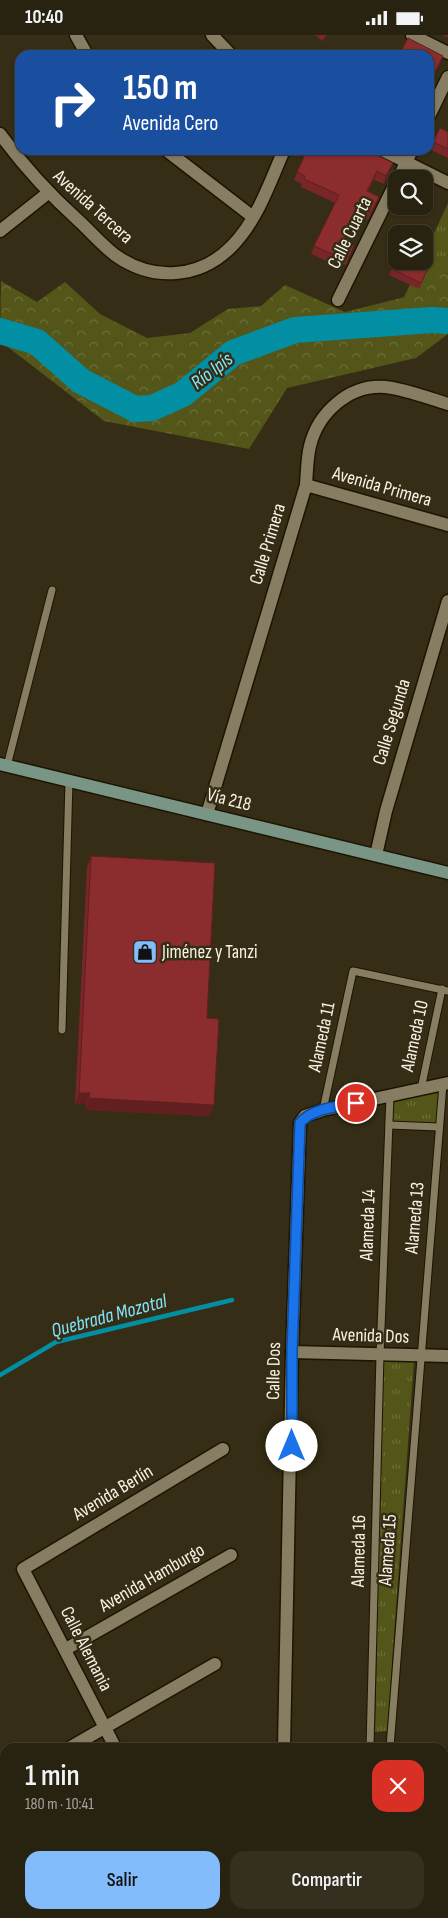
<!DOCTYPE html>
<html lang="es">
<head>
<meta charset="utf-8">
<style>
	body { margin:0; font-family:"Sofia Sans Condensed",sans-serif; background:#342f1e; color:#f1f3f6; height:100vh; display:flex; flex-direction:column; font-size:19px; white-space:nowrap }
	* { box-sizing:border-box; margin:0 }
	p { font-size:16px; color:#a5a49f }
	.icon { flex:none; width:28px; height:28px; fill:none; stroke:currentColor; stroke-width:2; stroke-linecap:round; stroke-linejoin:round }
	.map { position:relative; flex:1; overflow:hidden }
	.side { position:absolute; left:0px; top:1708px; width:449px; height:176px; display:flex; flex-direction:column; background:#282210; border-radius:15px 15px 0 0; box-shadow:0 1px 4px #0004,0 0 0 1px #443f30 }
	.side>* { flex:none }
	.hud { position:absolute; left:15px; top:15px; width:419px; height:105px; border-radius:15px; box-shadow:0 1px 4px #0004,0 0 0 1px #443f30; background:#1a4fa0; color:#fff; overflow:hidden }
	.buttons { position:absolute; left:388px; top:135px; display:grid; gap:10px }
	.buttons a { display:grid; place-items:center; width:45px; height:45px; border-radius:10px; background:#282210; box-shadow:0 1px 4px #0004,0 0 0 1px #443f30; font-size:25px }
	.pin { position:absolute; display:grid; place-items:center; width:42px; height:42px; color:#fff; margin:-21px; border:2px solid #fff; border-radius:50%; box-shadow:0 1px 5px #0007 }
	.me { position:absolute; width:55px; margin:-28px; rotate:0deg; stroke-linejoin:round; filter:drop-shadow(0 0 4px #0008) }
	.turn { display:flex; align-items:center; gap:18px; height:105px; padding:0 25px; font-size:22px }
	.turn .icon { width:65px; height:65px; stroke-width:2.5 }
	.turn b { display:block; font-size:35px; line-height:42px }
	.round { display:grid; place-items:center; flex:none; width:52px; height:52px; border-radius:15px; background:#342f1e }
	.headline { display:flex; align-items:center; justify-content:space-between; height:85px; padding:0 25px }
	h1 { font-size:30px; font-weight:600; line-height:38px }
	.cta { display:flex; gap:10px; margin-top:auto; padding:10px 25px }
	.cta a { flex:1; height:58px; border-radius:15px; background:#82bcfa; color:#111; font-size:20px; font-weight:600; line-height:58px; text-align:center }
	.cta a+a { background:#342f1e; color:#f1f3f6 }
	.status { display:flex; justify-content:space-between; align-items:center; height:35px; padding:0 25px; background:#282210; direction:ltr }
	.status svg { height:14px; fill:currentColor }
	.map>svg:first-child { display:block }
</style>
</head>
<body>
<div class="status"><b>10:40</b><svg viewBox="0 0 49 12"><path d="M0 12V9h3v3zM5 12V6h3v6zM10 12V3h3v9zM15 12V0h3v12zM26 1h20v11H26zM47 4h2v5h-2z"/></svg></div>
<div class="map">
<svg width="448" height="1883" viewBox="0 0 448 1883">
	<defs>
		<pattern id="grass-tufts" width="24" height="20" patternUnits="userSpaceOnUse" patternTransform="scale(1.25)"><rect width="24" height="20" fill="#535618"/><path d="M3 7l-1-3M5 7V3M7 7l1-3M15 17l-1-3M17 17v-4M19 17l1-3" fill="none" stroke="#6c6f39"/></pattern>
		<pattern id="forest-crowns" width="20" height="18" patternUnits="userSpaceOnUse" patternTransform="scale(1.25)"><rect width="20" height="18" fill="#535618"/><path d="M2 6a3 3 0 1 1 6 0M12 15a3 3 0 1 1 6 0" fill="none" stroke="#6c6f39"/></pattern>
	</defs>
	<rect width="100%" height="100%" fill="#352d15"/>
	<g fill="url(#grass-tufts)">
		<polygon points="448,168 448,279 398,275 421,226 424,226 424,220"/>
		<polygon points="440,1055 437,1089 392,1088 393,1064"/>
		<polygon points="383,1325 414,1326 387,1696 375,1697"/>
	</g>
	<g fill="url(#forest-crowns)">
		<polygon points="429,233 448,238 448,299 416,323 287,353 249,414 104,386 0,306 1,246 37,267 65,247 100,279 147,303 190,298 228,274 261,271 285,250 345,277 417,259"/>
		<polygon points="444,1864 448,1866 448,1883 365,1883 371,1879 444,1879"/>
	</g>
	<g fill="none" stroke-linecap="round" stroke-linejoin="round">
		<polyline stroke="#038fa3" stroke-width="4.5" points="0,1340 56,1307 232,1265"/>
		<polyline stroke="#038fa3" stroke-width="26" points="0,296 37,307 81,346 135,374 152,373 183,359 233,318 295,295 432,285 448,286"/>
		<defs>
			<g id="service">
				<polyline points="7,731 52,555"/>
				<polyline points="62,995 69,746"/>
				<polyline points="421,1054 442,954"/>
				<polyline points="323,1075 353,936 448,956"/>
				<polyline points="389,1090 439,1092"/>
				<polyline points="370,1712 380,1320 390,1061"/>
				<polyline points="390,1712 443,1049"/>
			</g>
			<g id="minor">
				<polyline points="76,0 87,20"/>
				<polyline points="212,0 231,20"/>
				<polyline points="412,0 448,18"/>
				<polyline points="429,81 448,42"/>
				<path d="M0,99C24,132 49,159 79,186C91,197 102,210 115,220C153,247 200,244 232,211C257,186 270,147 284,115"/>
				<polyline points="166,115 253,182"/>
				<polyline points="382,115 448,148"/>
				<polyline points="398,144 412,115"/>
				<polyline points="0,196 48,158"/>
				<polyline points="338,265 396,147"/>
				<polyline points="306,450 448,490"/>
				<path d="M207,779L306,450C307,437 307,423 310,411C318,378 349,349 385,352C405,354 428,363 448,369"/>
				<polyline points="376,820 386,776 448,566"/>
				<polyline points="292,1317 448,1321"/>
				<polyline points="66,1614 231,1520"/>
				<polyline points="71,1712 215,1629"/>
				<polyline points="115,1712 23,1534 223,1414"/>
				<polyline points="284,1712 292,1317 300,1088 305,1081 323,1075 448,1048"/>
			</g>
			<g id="tertiary">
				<polyline points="444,1722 448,1721"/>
				<polyline points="0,1871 5,1868"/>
			</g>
			<polyline id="secondary" points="0,729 448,838"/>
		</defs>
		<use href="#service" stroke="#1d1501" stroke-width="9"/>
		<use href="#minor" stroke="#1d1501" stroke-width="15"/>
		<use href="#tertiary" stroke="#1d1501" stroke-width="15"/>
		<use href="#secondary" stroke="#1d1501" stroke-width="15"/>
		<use href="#service" stroke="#867d63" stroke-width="7"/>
		<use href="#minor" stroke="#867d63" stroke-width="12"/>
		<use href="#tertiary" stroke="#867d63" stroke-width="12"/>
		<use href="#secondary" stroke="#789585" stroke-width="12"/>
	</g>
	<g fill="#782628">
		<polygon points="315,0 327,0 322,6"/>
		<polygon points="442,0 448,0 448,3"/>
		<polygon points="448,97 448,123 431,115 433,107"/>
		<polygon points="305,115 367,115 390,136 384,149 374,145 368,156 376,170 368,185 362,182 349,209 354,211 346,230 340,227 338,231 311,219 314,211 335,168 301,152 302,149 294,145 306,116"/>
		<polygon points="392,234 427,235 419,254 389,240"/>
		<polygon points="91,821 207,983 210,1081 85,1075 86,1069 75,1069 87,832"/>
	</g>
	<g fill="#611f20">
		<polygon points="443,21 440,29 429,51 429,49"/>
		<polygon points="393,128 390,136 384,149 386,141"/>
		<polygon points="377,136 374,145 364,164 367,156"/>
		<polygon points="379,162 376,170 368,185 371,177"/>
		<polygon points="365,174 362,182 346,214 349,206"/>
		<polygon points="79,1058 90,1058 86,1069 75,1069"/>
		<polygon points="89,1063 214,1070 210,1081 85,1075"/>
	</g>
	<g fill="#8b2c2e" stroke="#611f20">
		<polygon points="408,3 443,21 429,49 429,20 399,20"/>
		<polygon points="440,93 448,97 448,114 433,107"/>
		<polygon points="307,115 367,115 393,128 386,141 377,136 367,156 379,162 371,177 365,174 348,208 354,211 349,222 343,219 341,223 314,211 339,160 304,144 305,141 297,137"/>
		<polygon points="396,224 396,226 424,226 430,229 421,248 392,234"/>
		<polygon points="91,821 215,828 207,983 219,984 214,1070 89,1063 90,1058 79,1058"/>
	</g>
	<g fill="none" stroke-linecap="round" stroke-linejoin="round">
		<defs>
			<path id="route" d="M292,1411V1317L300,1088C312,1073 338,1072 356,1068"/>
		</defs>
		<use href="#route" stroke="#114b97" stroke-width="12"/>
		<use href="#route" stroke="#1a73e8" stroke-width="9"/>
	</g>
	<defs>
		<symbol id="shop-square" viewBox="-11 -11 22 22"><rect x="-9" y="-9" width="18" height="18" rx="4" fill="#82bcfa" stroke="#352d15"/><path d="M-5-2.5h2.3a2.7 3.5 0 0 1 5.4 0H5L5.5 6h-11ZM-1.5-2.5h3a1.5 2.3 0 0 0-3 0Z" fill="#111"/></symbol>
	</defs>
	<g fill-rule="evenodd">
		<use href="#shop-square" x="131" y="903" width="28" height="28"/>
	</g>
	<g text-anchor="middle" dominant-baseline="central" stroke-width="5" stroke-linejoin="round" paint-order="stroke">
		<g font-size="19" fill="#f7f2e4" stroke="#352d15">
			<text transform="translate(93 172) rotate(42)">Avenida Tercera</text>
			<text transform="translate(350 198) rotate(-64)">Calle Cuarta</text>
			<text transform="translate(382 452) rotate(16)">Avenida Primera</text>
			<text transform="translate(268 509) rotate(-73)">Calle Primera</text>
			<text transform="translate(392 687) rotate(-73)">Calle Segunda</text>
			<text transform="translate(229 765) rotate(14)">Vía 218</text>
			<text transform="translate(415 1001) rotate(-78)">Alameda 10</text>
			<text transform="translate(322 1002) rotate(-78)">Alameda 11</text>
			<text transform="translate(415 1183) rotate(-85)">Alameda 13</text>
			<text transform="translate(368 1190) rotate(-88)">Alameda 14</text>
			<text transform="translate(371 1301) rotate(2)">Avenida Dos</text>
			<text transform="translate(274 1336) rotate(-89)">Calle Dos</text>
			<text transform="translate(113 1458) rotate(-31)">Avenida Berlín</text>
			<text transform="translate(388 1515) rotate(-86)">Alameda 15</text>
			<text transform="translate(359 1516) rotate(-89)">Alameda 16</text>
			<text transform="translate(152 1543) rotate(-30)">Avenida Hamburgo</text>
			<text transform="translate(86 1614) rotate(63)">Calle Alemania</text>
		</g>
		<g font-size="19" fill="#f7f2e4" stroke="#352d15" text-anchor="start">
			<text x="162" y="917">Jiménez y Tanzi</text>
		</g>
		<g font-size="20" font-style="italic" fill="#82e4f7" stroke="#352d15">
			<text transform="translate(212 336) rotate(-38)">Río Ipís</text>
			<text transform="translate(109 1281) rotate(-15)">Quebrada Mozotal</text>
		</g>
	</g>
</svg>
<div class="buttons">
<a><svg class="icon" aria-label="search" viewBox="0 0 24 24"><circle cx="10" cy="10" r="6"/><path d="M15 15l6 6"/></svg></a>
<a><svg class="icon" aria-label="layers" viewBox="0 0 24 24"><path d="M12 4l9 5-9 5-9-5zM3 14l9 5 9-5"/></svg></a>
</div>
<div class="pin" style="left:356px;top:1068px;background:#d93025"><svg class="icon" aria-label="arrive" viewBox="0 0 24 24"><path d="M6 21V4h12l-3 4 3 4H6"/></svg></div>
<svg class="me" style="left:292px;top:1411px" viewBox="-20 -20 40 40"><circle r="19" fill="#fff"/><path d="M0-13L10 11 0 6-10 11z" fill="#1a73e8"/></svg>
<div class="hud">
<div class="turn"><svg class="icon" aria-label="right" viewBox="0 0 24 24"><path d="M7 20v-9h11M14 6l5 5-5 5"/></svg><div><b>150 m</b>Avenida Cero</div></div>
</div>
<section class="side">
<div class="headline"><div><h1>1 min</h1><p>180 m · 10:41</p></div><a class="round" style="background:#d93025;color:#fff"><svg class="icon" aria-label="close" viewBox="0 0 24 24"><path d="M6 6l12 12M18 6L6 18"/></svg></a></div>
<div class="cta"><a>Salir</a><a>Compartir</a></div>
</section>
</div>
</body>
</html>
